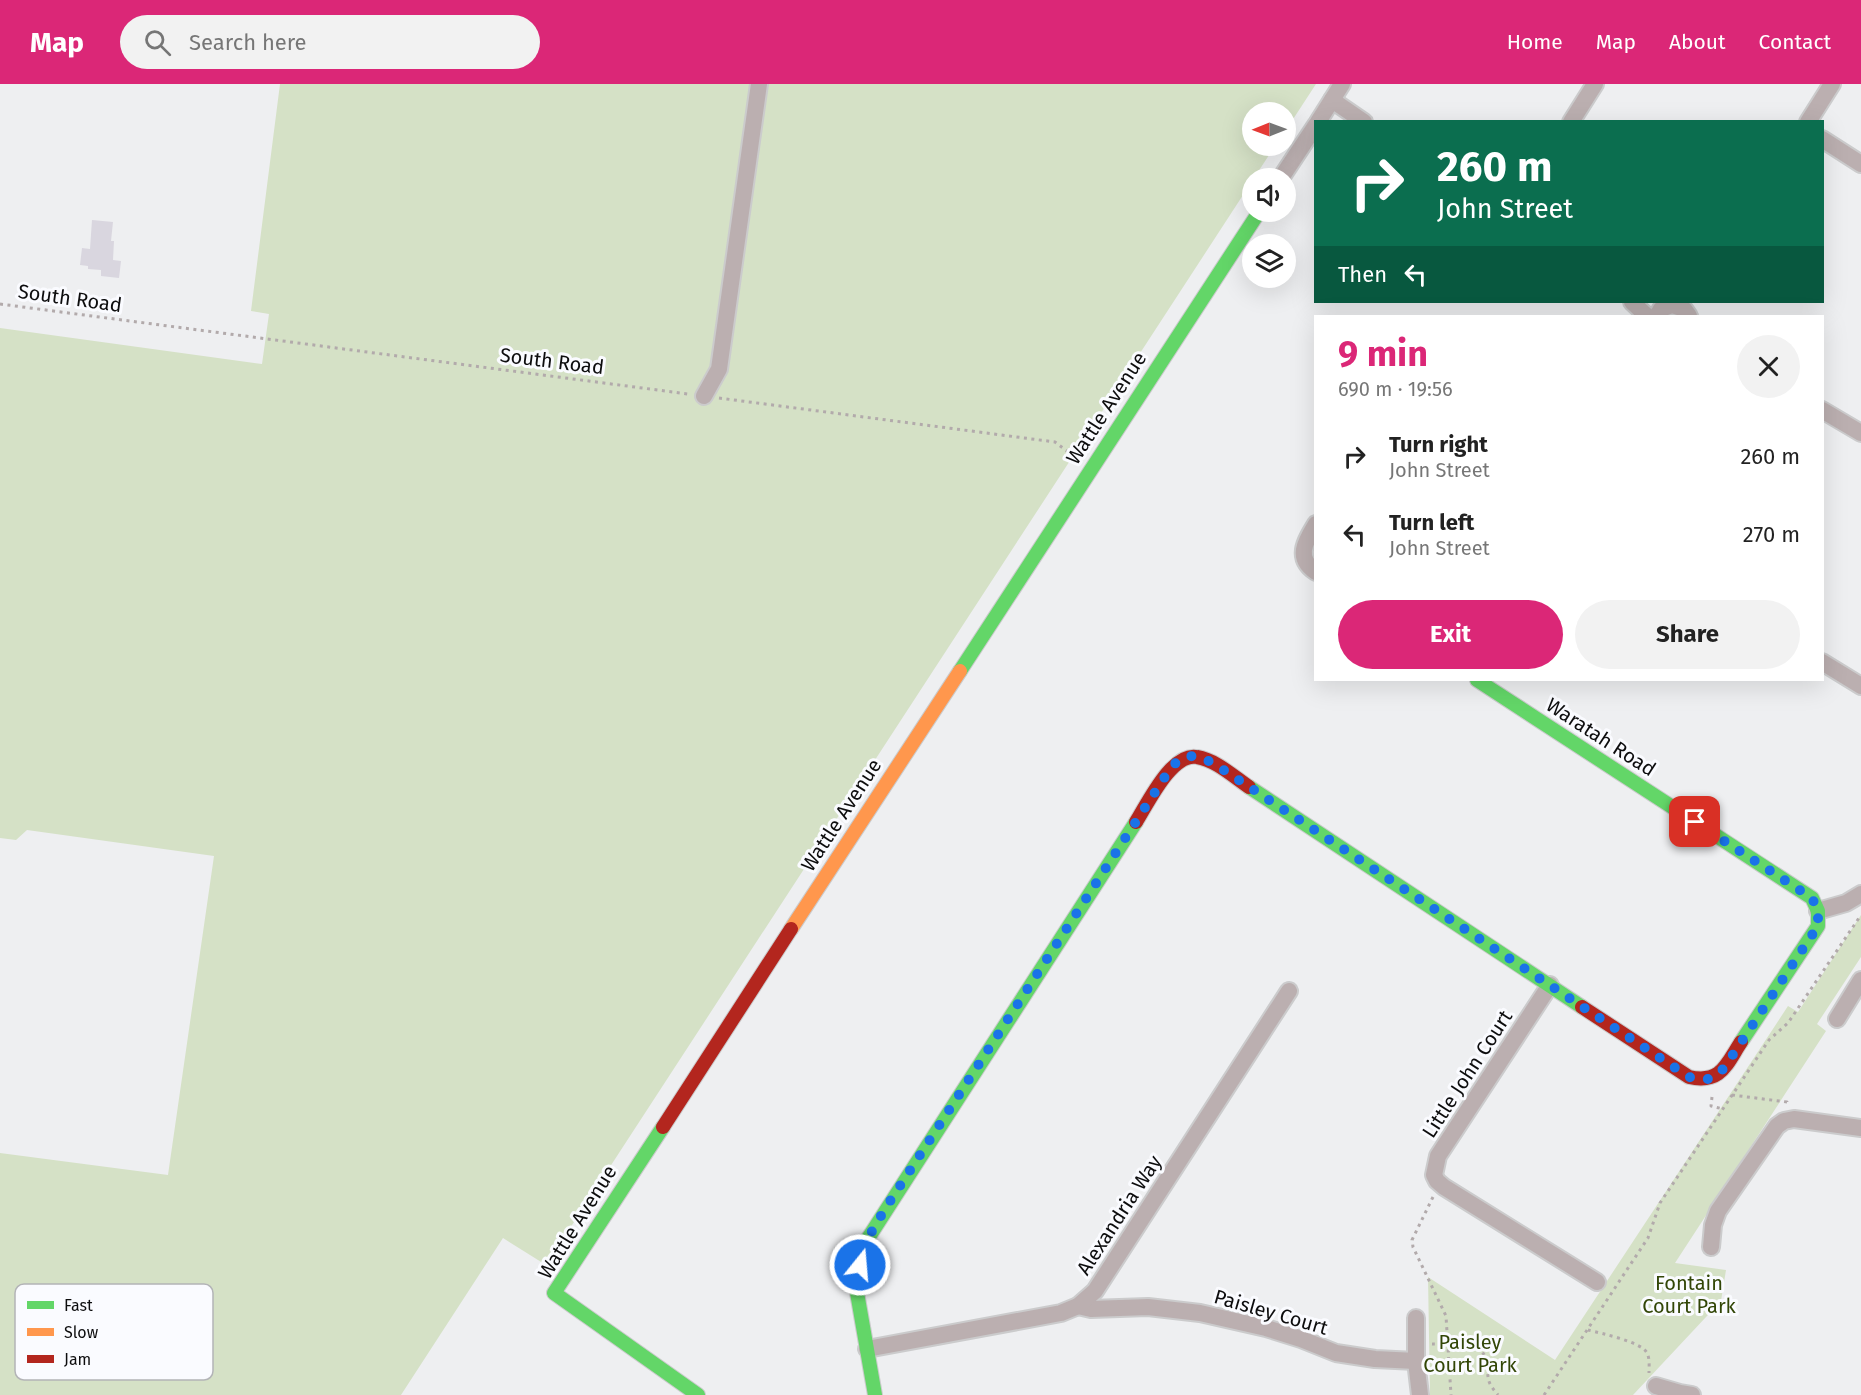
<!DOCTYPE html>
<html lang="en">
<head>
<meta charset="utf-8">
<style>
	body { margin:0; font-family:"Fira Sans",sans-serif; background:#f2f2f2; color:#222; height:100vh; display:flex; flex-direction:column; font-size:22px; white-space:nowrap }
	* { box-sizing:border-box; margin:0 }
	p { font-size:20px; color:#767676 }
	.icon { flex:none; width:33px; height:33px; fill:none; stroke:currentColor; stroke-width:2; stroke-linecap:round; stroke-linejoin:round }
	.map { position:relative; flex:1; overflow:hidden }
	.details { position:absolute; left:1314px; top:231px; width:510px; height:366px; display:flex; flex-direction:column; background:#fff; border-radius:0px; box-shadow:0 6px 24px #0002 }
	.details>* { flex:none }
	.top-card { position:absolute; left:1314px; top:36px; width:510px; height:183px; border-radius:0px; box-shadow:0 6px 24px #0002; background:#0b6e4f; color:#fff; overflow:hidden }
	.needle { width:39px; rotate:269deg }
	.controls { position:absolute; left:1242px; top:18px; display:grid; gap:12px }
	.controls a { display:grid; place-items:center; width:54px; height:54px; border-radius:50%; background:#fff; box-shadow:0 6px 24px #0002; font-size:30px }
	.pin { position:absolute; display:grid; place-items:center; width:51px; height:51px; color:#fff; margin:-26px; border-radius:12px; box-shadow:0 3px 9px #0006 }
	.me { position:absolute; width:66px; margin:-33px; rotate:17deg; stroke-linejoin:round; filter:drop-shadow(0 0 4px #0008) }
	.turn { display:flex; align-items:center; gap:21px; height:126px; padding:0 24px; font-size:27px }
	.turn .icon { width:78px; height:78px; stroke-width:2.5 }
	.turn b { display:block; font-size:42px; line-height:51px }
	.then { display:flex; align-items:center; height:57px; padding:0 24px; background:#0003; gap:12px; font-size:22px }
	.round { display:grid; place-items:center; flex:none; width:63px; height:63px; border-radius:32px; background:#f2f2f2 }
	.summary { display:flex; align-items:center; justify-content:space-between; height:102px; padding:0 24px }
	h1 { font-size:36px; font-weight:700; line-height:45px; color:#db2777 }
	.cta { display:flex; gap:12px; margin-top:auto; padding:12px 24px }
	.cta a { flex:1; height:69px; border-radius:36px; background:#db2777; color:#fff; font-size:24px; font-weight:700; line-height:69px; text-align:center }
	.cta a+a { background:#f2f2f2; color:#222 }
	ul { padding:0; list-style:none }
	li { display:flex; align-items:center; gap:18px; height:78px; padding:0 24px }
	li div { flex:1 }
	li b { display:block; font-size:22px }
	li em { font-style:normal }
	header { display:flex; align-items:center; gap:36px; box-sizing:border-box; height:84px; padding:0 30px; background:#db2777; color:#fff }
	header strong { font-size:28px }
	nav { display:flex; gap:33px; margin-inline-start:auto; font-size:21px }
	.search { width:420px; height:54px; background:#f2f2f2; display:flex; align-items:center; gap:15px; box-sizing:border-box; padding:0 21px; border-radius:33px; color:#767676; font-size:22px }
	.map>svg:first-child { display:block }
</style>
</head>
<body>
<header>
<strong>Map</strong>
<div class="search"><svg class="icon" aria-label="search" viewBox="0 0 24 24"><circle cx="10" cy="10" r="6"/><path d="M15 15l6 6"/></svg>Search here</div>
<nav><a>Home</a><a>Map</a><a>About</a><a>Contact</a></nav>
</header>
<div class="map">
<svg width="1861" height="1311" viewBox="0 0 1861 1311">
	<rect width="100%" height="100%" fill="#eeeff1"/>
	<g fill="#d5e1c6">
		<polygon points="280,0 1316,0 1286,46 1286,28 1252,28 1252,62 1275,62 546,1181 503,1154 401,1311 0,1311 0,1069 168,1091 214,772 27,746 16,756 0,754 0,244 262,280 269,230 251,227"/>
		<polygon points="1861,831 1861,873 1817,940 1826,947 1675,1179 1726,1186 1721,1217 1633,1311 1430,1311 1428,1193 1555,1276 1788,922 1798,928"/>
	</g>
	<polygon fill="#d9d6df" points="92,136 113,138 111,157 114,157 113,176 121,177 119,194 101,192 101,186 88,185 88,182 80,181 82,164 90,165"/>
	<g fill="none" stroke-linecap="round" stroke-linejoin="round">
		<defs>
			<g id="street">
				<polyline points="1332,16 1364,38"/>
				<polyline points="1318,38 1342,0"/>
				<polyline points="1571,38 1595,0"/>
				<polyline points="1808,38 1832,0"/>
				<polyline points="1822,55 1861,80"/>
				<polyline points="1281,94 1316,41"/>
				<polyline points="1632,218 1647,232"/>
				<polyline points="1657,232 1661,225 1672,221 1684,225 1689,232"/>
				<polyline points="704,312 719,285 759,0"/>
				<polyline points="1822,326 1861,349"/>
				<path d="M1316,440C1305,458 1295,474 1316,488"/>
				<polyline points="1822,578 1861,602"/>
				<polyline points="1818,827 1846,819 1861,810"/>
				<polyline points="1550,901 1438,1072 1434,1091 1437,1097 1444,1103 1597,1198"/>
				<polyline points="1837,935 1861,896"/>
				<polyline points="1711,1163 1713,1141 1718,1127 1777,1042 1784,1037 1794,1035 1861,1044"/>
				<polyline points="1078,1222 1091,1225 1148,1223 1200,1229 1266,1244 1301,1255 1336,1269 1375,1275 1416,1277"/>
				<polyline points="1416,1234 1416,1277 1420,1311"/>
				<polyline points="867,1265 1061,1229 1078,1222 1095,1207 1289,907"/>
				<polyline points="1656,1302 1680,1309 1692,1311"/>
			</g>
			<g id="fast">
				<polyline points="960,587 1259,128"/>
				<polyline points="1477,596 1812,814 1818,827 1818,842 1741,958"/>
				<polyline points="1249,703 1582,923"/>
				<polyline points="663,1043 554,1209 698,1311"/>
				<polyline points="875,1311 856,1203 865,1159 1136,738"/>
			</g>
			<polyline id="slow" points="791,845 960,587"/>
			<g id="jam">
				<path d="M1136,738C1148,719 1172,668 1197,673C1216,676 1234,693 1249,703"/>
				<path d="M1582,923L1689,993C1721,1000 1726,981 1741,958"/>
				<polyline points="663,1043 791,845"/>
			</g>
		</defs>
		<use href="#street" stroke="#cbcbcc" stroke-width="20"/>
		<use href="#fast" stroke="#cbcbcc" stroke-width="16"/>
		<use href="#slow" stroke="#cbcbcc" stroke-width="16"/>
		<use href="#jam" stroke="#cbcbcc" stroke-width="16"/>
		<g stroke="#b2aaab" stroke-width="3" stroke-dasharray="3 4.5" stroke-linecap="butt">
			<polyline points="0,220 688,310"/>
			<polyline points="719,314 1055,358 1076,374"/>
			<polyline points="1732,1011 1787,1018 1787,1021"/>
			<polyline points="1712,1013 1711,1022 1723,1025"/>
			<polyline points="1433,1113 1412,1156 1413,1163 1446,1232 1451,1311"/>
			<path d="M1588,1246C1600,1249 1642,1258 1647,1269C1650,1275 1649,1283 1649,1289"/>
			<path d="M1432,1260C1448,1261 1482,1255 1486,1276C1490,1296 1484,1294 1498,1311"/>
			<polyline points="1544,1311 1648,1154 1660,1119 1769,956 1788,939 1861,831"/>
		</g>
		<use href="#street" stroke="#bbafb0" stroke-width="16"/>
		<use href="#fast" stroke="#63d668" stroke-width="14"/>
		<use href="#slow" stroke="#ff974d" stroke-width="14"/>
		<use href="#jam" stroke="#b3261e" stroke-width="14"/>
	</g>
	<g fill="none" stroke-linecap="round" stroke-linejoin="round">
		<path stroke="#1a73e8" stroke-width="10" stroke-dasharray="0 18" d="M860,1181L865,1159L885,1125L1170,685C1185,667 1197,670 1216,681L1689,993C1707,997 1712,997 1724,984L1818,842V827L1812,814L1695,738"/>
	</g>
	<g text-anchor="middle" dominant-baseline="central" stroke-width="6" stroke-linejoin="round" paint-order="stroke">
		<g font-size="20" fill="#0d0d0e" stroke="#fafbff">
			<text transform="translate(70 214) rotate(8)">South Road</text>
			<text transform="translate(552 277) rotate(7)">South Road</text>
			<text transform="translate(1106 324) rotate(-57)">Wattle Avenue</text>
			<text transform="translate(1601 653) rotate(33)">Waratah Road</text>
			<text transform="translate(841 731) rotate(-57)">Wattle Avenue</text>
			<text transform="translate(1467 990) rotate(-57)">Little John Court</text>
			<text transform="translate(1119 1131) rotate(-57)">Alexandria Way</text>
			<text transform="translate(577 1138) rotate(-58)">Wattle Avenue</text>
			<text transform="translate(1271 1228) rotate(16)">Paisley Court</text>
		</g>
		<g font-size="20" fill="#324607" stroke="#fafbff">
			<text x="1689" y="1199">Fontain<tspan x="1689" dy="23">Court Park</tspan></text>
			<text x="1470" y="1258">Paisley<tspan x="1470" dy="23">Court Park</tspan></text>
		</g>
	</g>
	<rect x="15" y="1200" width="198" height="96" rx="9" fill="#fafbff" stroke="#b3b4b7" stroke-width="1.5"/>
	<rect x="27" y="1217" width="27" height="8" fill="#63d668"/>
	<rect x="27" y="1244" width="27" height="8" fill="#ff974d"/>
	<rect x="27" y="1271" width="27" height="8" fill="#b3261e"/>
	<g font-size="16" fill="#0d0d0e">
		<text x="64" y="1227">Fast</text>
		<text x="64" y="1254">Slow</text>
		<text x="64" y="1281">Jam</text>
	</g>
</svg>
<div class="controls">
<a><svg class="needle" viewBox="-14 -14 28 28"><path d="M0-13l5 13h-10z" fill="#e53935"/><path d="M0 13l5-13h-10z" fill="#767676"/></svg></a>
<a><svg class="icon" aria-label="sound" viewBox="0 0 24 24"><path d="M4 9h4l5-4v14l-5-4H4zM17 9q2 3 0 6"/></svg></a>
<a><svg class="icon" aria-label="layers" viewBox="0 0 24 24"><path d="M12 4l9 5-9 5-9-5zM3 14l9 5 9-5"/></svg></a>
</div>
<div class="pin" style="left:1695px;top:738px;background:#d93025"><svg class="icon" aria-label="arrive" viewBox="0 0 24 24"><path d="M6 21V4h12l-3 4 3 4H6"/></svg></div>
<svg class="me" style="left:860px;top:1181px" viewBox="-20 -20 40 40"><circle r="17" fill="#1a73e8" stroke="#fff" stroke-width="3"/><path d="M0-11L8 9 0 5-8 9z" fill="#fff"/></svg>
<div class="top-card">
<div class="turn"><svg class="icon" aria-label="right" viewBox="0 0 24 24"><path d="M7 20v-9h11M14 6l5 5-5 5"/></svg><div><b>260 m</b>John Street</div></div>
<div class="then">Then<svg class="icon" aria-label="left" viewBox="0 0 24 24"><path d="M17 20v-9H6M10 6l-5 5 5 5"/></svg></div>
</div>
<section class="details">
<div class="summary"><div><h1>9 min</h1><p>690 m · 19:56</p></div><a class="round"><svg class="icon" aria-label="close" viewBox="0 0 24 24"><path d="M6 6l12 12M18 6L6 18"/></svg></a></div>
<ul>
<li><svg class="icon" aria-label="right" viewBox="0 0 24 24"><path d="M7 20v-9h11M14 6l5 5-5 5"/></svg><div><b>Turn right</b><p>John Street</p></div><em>260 m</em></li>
<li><svg class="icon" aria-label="left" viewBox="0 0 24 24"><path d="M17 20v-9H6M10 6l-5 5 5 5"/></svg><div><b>Turn left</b><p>John Street</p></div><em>270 m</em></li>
</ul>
<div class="cta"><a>Exit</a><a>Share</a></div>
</section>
</div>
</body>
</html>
